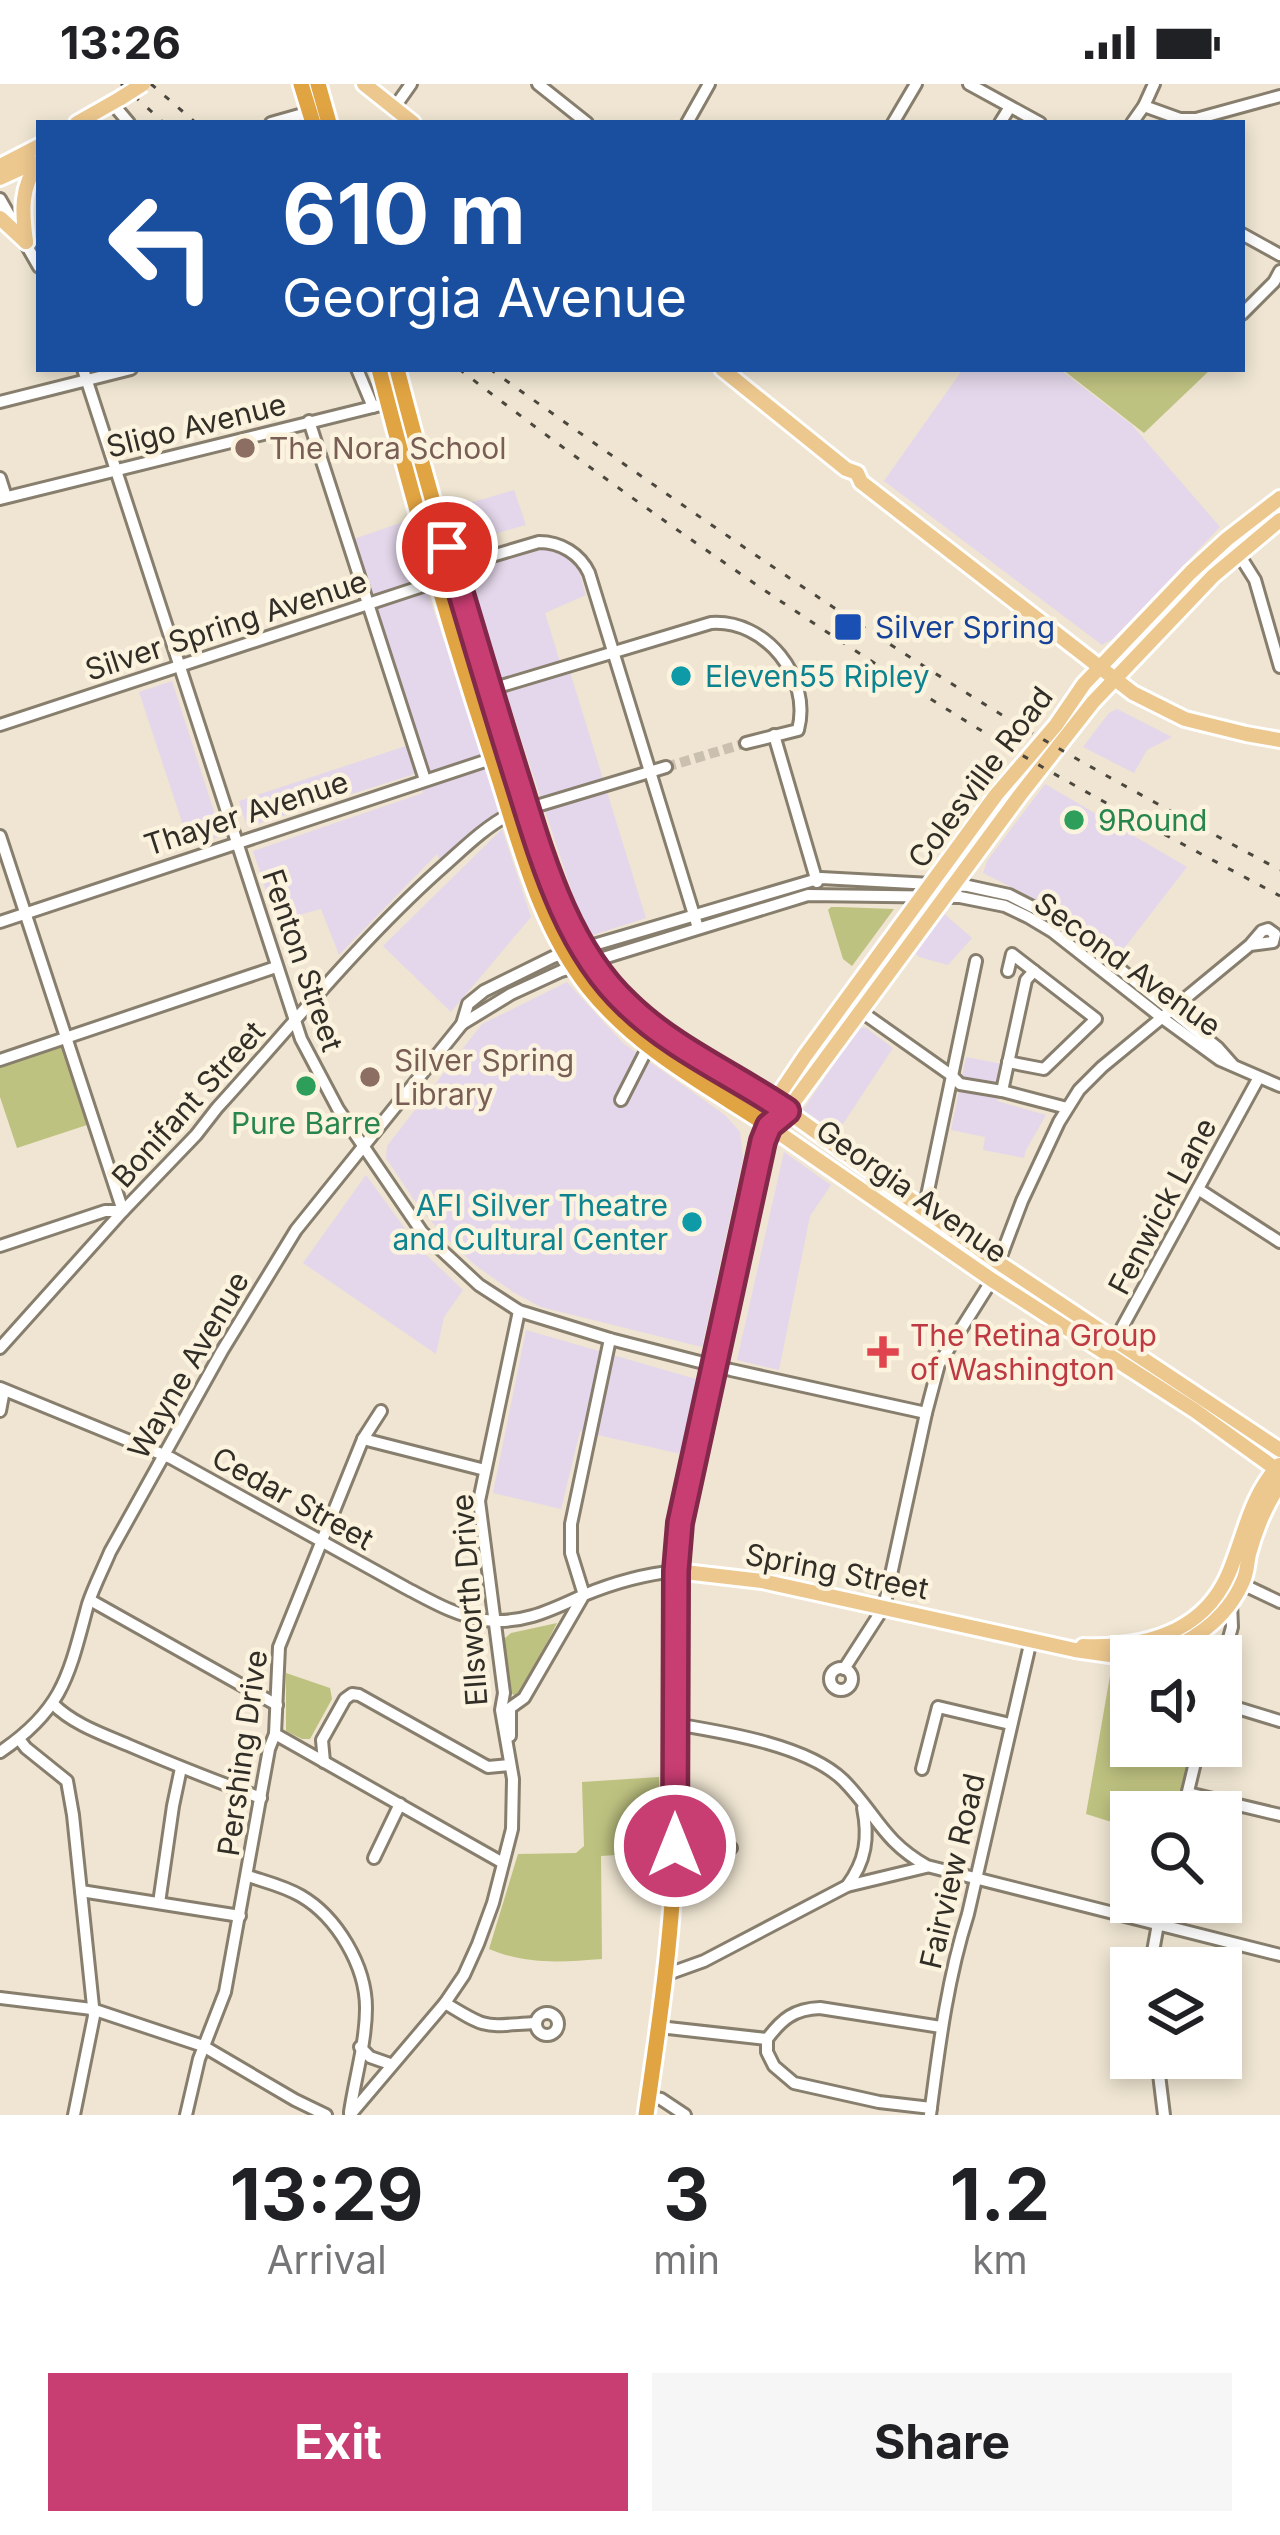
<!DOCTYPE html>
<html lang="en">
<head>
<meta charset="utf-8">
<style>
	body { margin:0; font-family:Inter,sans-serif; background:#f6f6f6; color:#202124; height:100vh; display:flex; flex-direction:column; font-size:45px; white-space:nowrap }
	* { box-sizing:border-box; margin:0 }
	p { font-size:39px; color:#757577 }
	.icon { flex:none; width:66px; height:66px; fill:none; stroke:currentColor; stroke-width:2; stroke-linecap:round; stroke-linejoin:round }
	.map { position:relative; height:2031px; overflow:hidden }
	.panel { display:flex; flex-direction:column; background:#fff; flex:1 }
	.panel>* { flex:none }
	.hud { position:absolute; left:36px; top:36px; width:1209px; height:252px; border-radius:0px; box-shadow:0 6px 18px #0003; background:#1a4fa0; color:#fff; overflow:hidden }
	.fabs { position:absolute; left:1110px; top:1551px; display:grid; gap:24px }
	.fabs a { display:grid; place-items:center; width:132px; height:132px; border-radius:0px; background:#fff; box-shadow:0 6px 18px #0003; font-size:60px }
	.pin { position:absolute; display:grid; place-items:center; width:102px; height:102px; color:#fff; margin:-51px; border:6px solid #fff; border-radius:50%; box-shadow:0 3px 12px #0007 }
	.me { position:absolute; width:132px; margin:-66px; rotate:0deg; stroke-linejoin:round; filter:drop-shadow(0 0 9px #0008) }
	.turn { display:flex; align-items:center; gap:42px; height:252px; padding:0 48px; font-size:54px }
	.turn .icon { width:156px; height:156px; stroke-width:2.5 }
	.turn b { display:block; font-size:84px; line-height:102px }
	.eta { display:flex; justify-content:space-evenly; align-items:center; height:204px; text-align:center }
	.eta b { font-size:72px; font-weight:700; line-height:84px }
	.action { display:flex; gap:24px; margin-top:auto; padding:24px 48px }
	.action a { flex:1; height:138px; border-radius:0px; background:#c83d72; color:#fff; font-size:48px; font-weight:700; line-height:138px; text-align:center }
	.action a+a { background:#f6f6f6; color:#202124 }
	.status { display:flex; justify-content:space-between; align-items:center; height:84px; padding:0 60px; background:#fff; direction:ltr }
	.status svg { height:33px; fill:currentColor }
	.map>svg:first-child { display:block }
</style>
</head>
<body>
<div class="status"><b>13:26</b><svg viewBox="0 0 49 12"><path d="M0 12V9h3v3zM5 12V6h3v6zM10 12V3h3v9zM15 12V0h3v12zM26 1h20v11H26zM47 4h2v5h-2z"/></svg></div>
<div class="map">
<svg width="1280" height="2031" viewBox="0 0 1280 2031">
	<rect width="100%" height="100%" fill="#efe5d2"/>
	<g fill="#e4d7eb">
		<polygon points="963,285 1059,285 1131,340 1220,443 1114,554 1102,561 884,397"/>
		<polygon points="514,406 526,441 487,452 491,469 464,477 460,475 445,426"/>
		<polygon points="403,438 503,726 440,776 437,770 339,871 321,825 276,837 253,767 423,709 418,689 247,743 239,717 409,661 348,457"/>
		<polygon points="543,462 567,470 578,483 586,511 545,529 561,581 498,599 494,597 462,494 462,487"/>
		<polygon points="570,588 646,834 593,851 584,844 506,609"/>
		<polygon points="172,597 222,752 190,762 139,608"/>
		<polygon points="1117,625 1172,653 1147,666 1134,689 1083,663 1109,629"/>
		<polygon points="1045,700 1187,783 1118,872 1088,850 1079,837 983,789 987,777"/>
		<polygon points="502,745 531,833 451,928 383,862"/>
		<polygon points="942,828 972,854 948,881 919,873 912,867"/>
		<polygon points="567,898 623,959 725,1031 740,1048 743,1074 702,1263 541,1223 513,1208 475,1181 444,1152 419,1123 386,1074 387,1062 482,940"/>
		<polygon points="858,944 866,944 893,964 837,1049 803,1026"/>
		<polygon points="966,973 1002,980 997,1017 1046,1031 1026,1066 1024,1074 983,1066 985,1053 951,1046"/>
		<polygon points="784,1068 831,1101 810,1132 779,1286 737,1276"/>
		<polygon points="366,1091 419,1164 463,1206 444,1233 436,1270 303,1179"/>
		<polygon points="526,1246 696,1295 681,1370 580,1347 561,1425 493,1409"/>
	</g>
	<g fill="#bec280">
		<polygon points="1062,285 1211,285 1144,349"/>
		<polygon points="831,823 839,823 894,825 852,882 843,875 828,826"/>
		<polygon points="63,960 90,1040 17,1064 0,1013 0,980"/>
		<polygon points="557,1539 521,1609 515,1612 511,1609 504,1555 511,1549"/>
		<polygon points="1131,1585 1131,1662 1194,1662 1177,1728 1131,1728 1131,1744 1086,1730 1111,1586"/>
		<polygon points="286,1589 330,1604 332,1615 310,1655 302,1655 286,1647"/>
		<path d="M659,1693L660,1768L601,1772L602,1875C562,1878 527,1881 489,1865L518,1770L576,1769L584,1762L582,1698Z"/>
	</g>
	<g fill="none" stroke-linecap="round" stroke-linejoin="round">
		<polyline stroke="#c9c0b0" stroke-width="10" stroke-dasharray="10 5" stroke-linecap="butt" points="666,683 746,659"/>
		<defs>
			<g id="minor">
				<polyline points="538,0 587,39"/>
				<polyline points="969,0 1040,39"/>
				<polyline points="112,19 129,39"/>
				<polyline points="1144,22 1180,35 1196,35 1280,12"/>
				<polyline points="394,24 411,0"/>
				<polyline points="271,39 310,28"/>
				<polyline points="687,39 709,0"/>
				<polyline points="893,39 916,0"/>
				<polyline points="1000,39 1010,23"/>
				<polyline points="1132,39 1144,22 1154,0"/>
				<polyline points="0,115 39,183"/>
				<polyline points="1242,150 1280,171"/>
				<polyline points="1242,230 1274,198 1280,187"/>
				<polyline points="83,285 301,955 338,1025 422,1148 479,1201 519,1227 610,1255 731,1286 926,1329"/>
				<polyline points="357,285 373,323"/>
				<polyline points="0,318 131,285"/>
				<polyline points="309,337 425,696"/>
				<polyline points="0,394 6,413"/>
				<polyline points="0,415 405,315"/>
				<polyline points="1238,469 1255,496 1280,583"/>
				<path d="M488,606L711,539C765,535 812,593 798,646L746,659"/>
				<path d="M0,641L438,497L465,480L539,458C561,458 580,470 589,489L698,844"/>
				<polyline points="774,651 817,798"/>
				<polyline points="0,752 123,1127 105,1127 0,1162"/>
				<polyline points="0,838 509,669"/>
				<polyline points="1008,887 1012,870 1096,935 1044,985 1008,978"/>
				<polyline points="859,926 951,991 960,1000 1002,1007 1067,1024"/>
				<polyline points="462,940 511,910 561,887 808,811 960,813 1005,822 1028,833 1053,848 1161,933 1220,976 1280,1002"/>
				<polyline points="0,976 276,883"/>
				<polyline points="1002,1007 1026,896 1034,887"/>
				<polyline points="621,1016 648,963"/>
				<polyline points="1198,1105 1280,1158"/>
				<polyline points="924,1126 976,877"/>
				<path d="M0,1264L123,1127L196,1051L217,1024C289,945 358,859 438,787C461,767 483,744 510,730L666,683"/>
				<polyline points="1107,1271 1258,995"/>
				<path d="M0,1304L171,1374L406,1504C431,1517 456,1532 485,1536C522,1541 551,1526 584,1511C613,1499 646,1490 676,1487"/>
				<polyline points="0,1327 4,1306"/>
				<polyline points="363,1355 485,1386"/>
				<polyline points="1242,1500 1280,1518"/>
				<polyline points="584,1511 571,1469 571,1440 610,1255"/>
				<polyline points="90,1516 277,1621"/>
				<polyline points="1221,1583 1232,1543 1231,1518"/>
				<circle cx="841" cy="1595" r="11"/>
				<polyline points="844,1585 884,1523 926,1329 939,1280 992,1196 1022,1117 1059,1038 1079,1006 1102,983 1250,861 1262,847 1268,845 1275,850 1273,858 1250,861"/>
				<polyline points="1221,1619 1280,1637"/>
				<path d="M53,1620C73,1640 102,1650 128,1661C172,1680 216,1697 261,1714"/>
				<path d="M675,1640C723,1648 807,1661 843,1696C876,1729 882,1757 927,1782L1280,1871"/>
				<polyline points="275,1650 503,1779"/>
				<polyline points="510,1652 510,1624 524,1614 582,1514"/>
				<polyline points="19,1655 26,1664 67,1697 73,1731 94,1932 74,2031"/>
				<path d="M0,1668C64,1625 69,1590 88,1520C94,1502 103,1485 110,1468L222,1267L296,1146L462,940L468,920L484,907L553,873L821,794L968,802L1009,811L1058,836L1080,853L1218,964L1233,981"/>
				<polyline points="324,1678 322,1656 345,1615 352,1610 359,1611 488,1683 510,1681"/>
				<polyline points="922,1685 938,1623 1010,1640"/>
				<polyline points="1188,1709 1280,1731"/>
				<polyline points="1183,1728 1199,1662"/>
				<polyline points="675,1762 731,1764"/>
				<polyline points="374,1774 400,1720"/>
				<path d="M248,1792C266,1798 284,1802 301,1812C337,1833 366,1882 366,1924C366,1958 355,1994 350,2028"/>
				<path d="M847,1802C866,1777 869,1753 863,1724"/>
				<polyline points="81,1807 240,1832"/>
				<polyline points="159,1819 173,1722 181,1684"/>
				<polyline points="1150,1884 1158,1840"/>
				<polyline points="665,1891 704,1877 847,1802 926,1783"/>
				<polyline points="0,1914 92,1925 203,1962 295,2016 326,2031"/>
				<path d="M445,1919C489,1946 483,1942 535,1939"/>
				<circle cx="547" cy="1940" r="11"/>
				<polyline points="659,1943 767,1955"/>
				<polyline points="767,1955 767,1968 774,1982 794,1999 879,2018 931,2024"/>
				<path d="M767,1955C782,1935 794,1925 820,1924L941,1943"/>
				<polyline points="360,1963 370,1973 390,1980"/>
				<polyline points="1157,1974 1164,2031"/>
				<polyline points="649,2013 661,2015 685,2031"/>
				<polyline points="186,2031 199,1975 225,1908 269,1665 275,1650 279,1563 363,1355 381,1327"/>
				<polyline points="350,2031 445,1919 464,1891 478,1860 493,1819 512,1745 513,1695 501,1626 504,1609 479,1417 519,1227"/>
				<path d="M930,2031C939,1962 947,1896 968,1830L1031,1556"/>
			</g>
			<g id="major">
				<polyline points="364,0 413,39"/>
				<polyline points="77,39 121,14"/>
				<polyline points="0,82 39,62"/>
				<polyline points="0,94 33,79"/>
				<polyline points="0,134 26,158"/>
				<path d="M26,158C22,128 20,103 39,78"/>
				<polyline points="722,285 846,385 857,389 861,398 1133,609 1185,635 1246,650 1280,656"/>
				<polyline points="1280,414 1227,455 1191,488 1084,600 1056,641 996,711 805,972 774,1018 769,1042 992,1196 1194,1326 1280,1388"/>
				<polyline points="1280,436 1213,492 1093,618 1020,711 787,1027 999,1179 1280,1366"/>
				<polyline points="676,1487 762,1497 1075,1566 1131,1574"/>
				<path d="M1083,1562C1141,1564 1202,1550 1228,1491C1245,1452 1249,1414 1279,1381"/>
				<path d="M1149,1572C1188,1563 1227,1535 1243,1497C1247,1489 1247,1479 1249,1470C1256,1444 1265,1422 1280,1400"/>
			</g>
			<g id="highway">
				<polyline points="301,0 313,39"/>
				<polyline points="318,0 329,39"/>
				<path d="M379,285C413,417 451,549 494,679C519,755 538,840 589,904C638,965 705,1000 769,1042"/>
				<path d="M397,285C431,417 470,548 512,678C536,753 557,840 609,902C656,957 727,986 787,1027L769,1042L763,1057L680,1439C668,1544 678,1652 675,1758C673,1850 659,1941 646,2031"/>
			</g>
		</defs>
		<use href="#minor" stroke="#877e6d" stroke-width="16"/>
		<use href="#major" stroke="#fff" stroke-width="20"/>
		<use href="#highway" stroke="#fff" stroke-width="21"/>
		<use href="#minor" stroke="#fff" stroke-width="10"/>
		<use href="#major" stroke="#edc88e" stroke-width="14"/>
		<use href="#highway" stroke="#e1a442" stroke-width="15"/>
		<g stroke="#4b473e" stroke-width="3" stroke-dasharray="6 12" stroke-linecap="butt">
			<polyline points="121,0 164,39"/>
			<polyline points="151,0 196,39"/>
			<path d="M459,285C632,418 813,544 1000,658C1091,713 1187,762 1280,812"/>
			<path d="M490,285C658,405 826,523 1002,631C1093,686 1187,736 1280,786"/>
		</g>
		<defs>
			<polyline id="major-bridge" points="121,14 143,0"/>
		</defs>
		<use href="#major-bridge" stroke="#fff" stroke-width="20" stroke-linecap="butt"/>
		<use href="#major-bridge" stroke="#edc88e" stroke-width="14"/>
	</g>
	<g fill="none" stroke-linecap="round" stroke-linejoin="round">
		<defs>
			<path id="route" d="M447,463C470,539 492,615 516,691C541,770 565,862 627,920C673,965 734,991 787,1027L769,1042L763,1057L680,1439L676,1487L675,1762"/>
		</defs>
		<use href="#route" stroke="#82284a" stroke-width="30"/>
		<use href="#route" stroke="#c83d72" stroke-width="21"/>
	</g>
	<g fill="#8d6e63" stroke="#fcf3df" stroke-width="4.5">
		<circle cx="245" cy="364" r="12"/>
		<circle cx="370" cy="993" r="12"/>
	</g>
	<rect fill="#1a4fb4" stroke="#fcf3df" stroke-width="4.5" x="833" y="528" width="30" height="30" rx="6"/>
	<g fill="#0f9aa8" stroke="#fcf3df" stroke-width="4.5">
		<circle cx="681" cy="592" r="12"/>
		<circle cx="692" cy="1138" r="12"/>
	</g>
	<g fill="#2e9e5b" stroke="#fcf3df" stroke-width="4.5">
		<circle cx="1074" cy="736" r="12"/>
		<circle cx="306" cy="1002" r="12"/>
	</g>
	<path fill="#e0444e" stroke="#fcf3df" stroke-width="4.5" d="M877 1250h12v12h12v12h-12v12h-12v-12h-12v-12h12z"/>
	<g text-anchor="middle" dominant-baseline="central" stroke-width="9" stroke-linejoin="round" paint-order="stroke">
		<g font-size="30" fill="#312e27" stroke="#fcf3df">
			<text transform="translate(196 341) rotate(-14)">Sligo Avenue</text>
			<text transform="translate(226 541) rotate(-18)">Silver Spring Avenue</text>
			<text transform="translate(980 693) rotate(-53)">Colesville Road</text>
			<text transform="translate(246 729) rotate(-18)">Thayer Avenue</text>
			<text transform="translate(303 876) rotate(71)">Fenton Street</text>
			<text transform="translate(1128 880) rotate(36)">Second Avenue</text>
			<text transform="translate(188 1020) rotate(-48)">Bonifant Street</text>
			<text transform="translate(912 1107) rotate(35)">Georgia Avenue</text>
			<text transform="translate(1162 1122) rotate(-62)">Fenwick Lane</text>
			<text transform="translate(188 1281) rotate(-60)">Wayne Avenue</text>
			<text transform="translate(293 1414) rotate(29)">Cedar Street</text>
			<text transform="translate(837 1487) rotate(11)">Spring Street</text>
			<text transform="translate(469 1516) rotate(-94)">Ellsworth Drive</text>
			<text transform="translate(242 1669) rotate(-82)">Pershing Drive</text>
			<text transform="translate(952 1787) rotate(-77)">Fairview Road</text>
		</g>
		<g font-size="30" fill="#785e54" stroke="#fcf3df" text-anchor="start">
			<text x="269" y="364">The Nora School</text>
			<text x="394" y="976">Silver Spring<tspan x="394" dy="34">Library</tspan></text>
		</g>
		<g font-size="30" fill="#164399" stroke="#fcf3df" text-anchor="start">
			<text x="875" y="543">Silver Spring</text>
		</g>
		<g font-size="30" fill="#0d838f" stroke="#fcf3df" text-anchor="start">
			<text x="705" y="592">Eleven55 Ripley</text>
			<text x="668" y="1121" text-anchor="end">AFI Silver Theatre<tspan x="668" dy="34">and Cultural Center</tspan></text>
		</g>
		<g font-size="30" fill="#27864d" stroke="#fcf3df" text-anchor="start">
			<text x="1098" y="736">9Round</text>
			<text x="306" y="1039" text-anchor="middle">Pure Barre</text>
		</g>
		<g font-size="30" fill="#be3a42" stroke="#fcf3df" text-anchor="start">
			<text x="910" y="1251">The Retina Group<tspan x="910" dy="34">of Washington</tspan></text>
		</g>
	</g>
</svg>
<div class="fabs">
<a><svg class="icon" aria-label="sound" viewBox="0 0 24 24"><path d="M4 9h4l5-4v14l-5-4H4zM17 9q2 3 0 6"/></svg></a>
<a><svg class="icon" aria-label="search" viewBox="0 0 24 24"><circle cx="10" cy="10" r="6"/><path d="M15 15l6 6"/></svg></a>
<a><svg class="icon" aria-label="layers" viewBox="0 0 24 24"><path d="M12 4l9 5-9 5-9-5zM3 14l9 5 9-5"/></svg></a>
</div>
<div class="pin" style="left:447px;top:463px;background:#d93025"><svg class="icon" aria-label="arrive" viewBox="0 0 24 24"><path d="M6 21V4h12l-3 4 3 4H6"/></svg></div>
<svg class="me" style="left:675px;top:1762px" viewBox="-20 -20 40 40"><circle r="17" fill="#c83d72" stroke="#fff" stroke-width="3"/><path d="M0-11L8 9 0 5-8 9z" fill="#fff"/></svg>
<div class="hud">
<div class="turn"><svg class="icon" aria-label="left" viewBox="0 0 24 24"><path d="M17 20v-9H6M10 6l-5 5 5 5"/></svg><div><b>610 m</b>Georgia Avenue</div></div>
</div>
</div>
<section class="panel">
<div class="eta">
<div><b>13:29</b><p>Arrival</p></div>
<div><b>3</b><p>min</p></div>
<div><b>1.2</b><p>km</p></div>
</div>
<div class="action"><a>Exit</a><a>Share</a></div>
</section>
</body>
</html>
